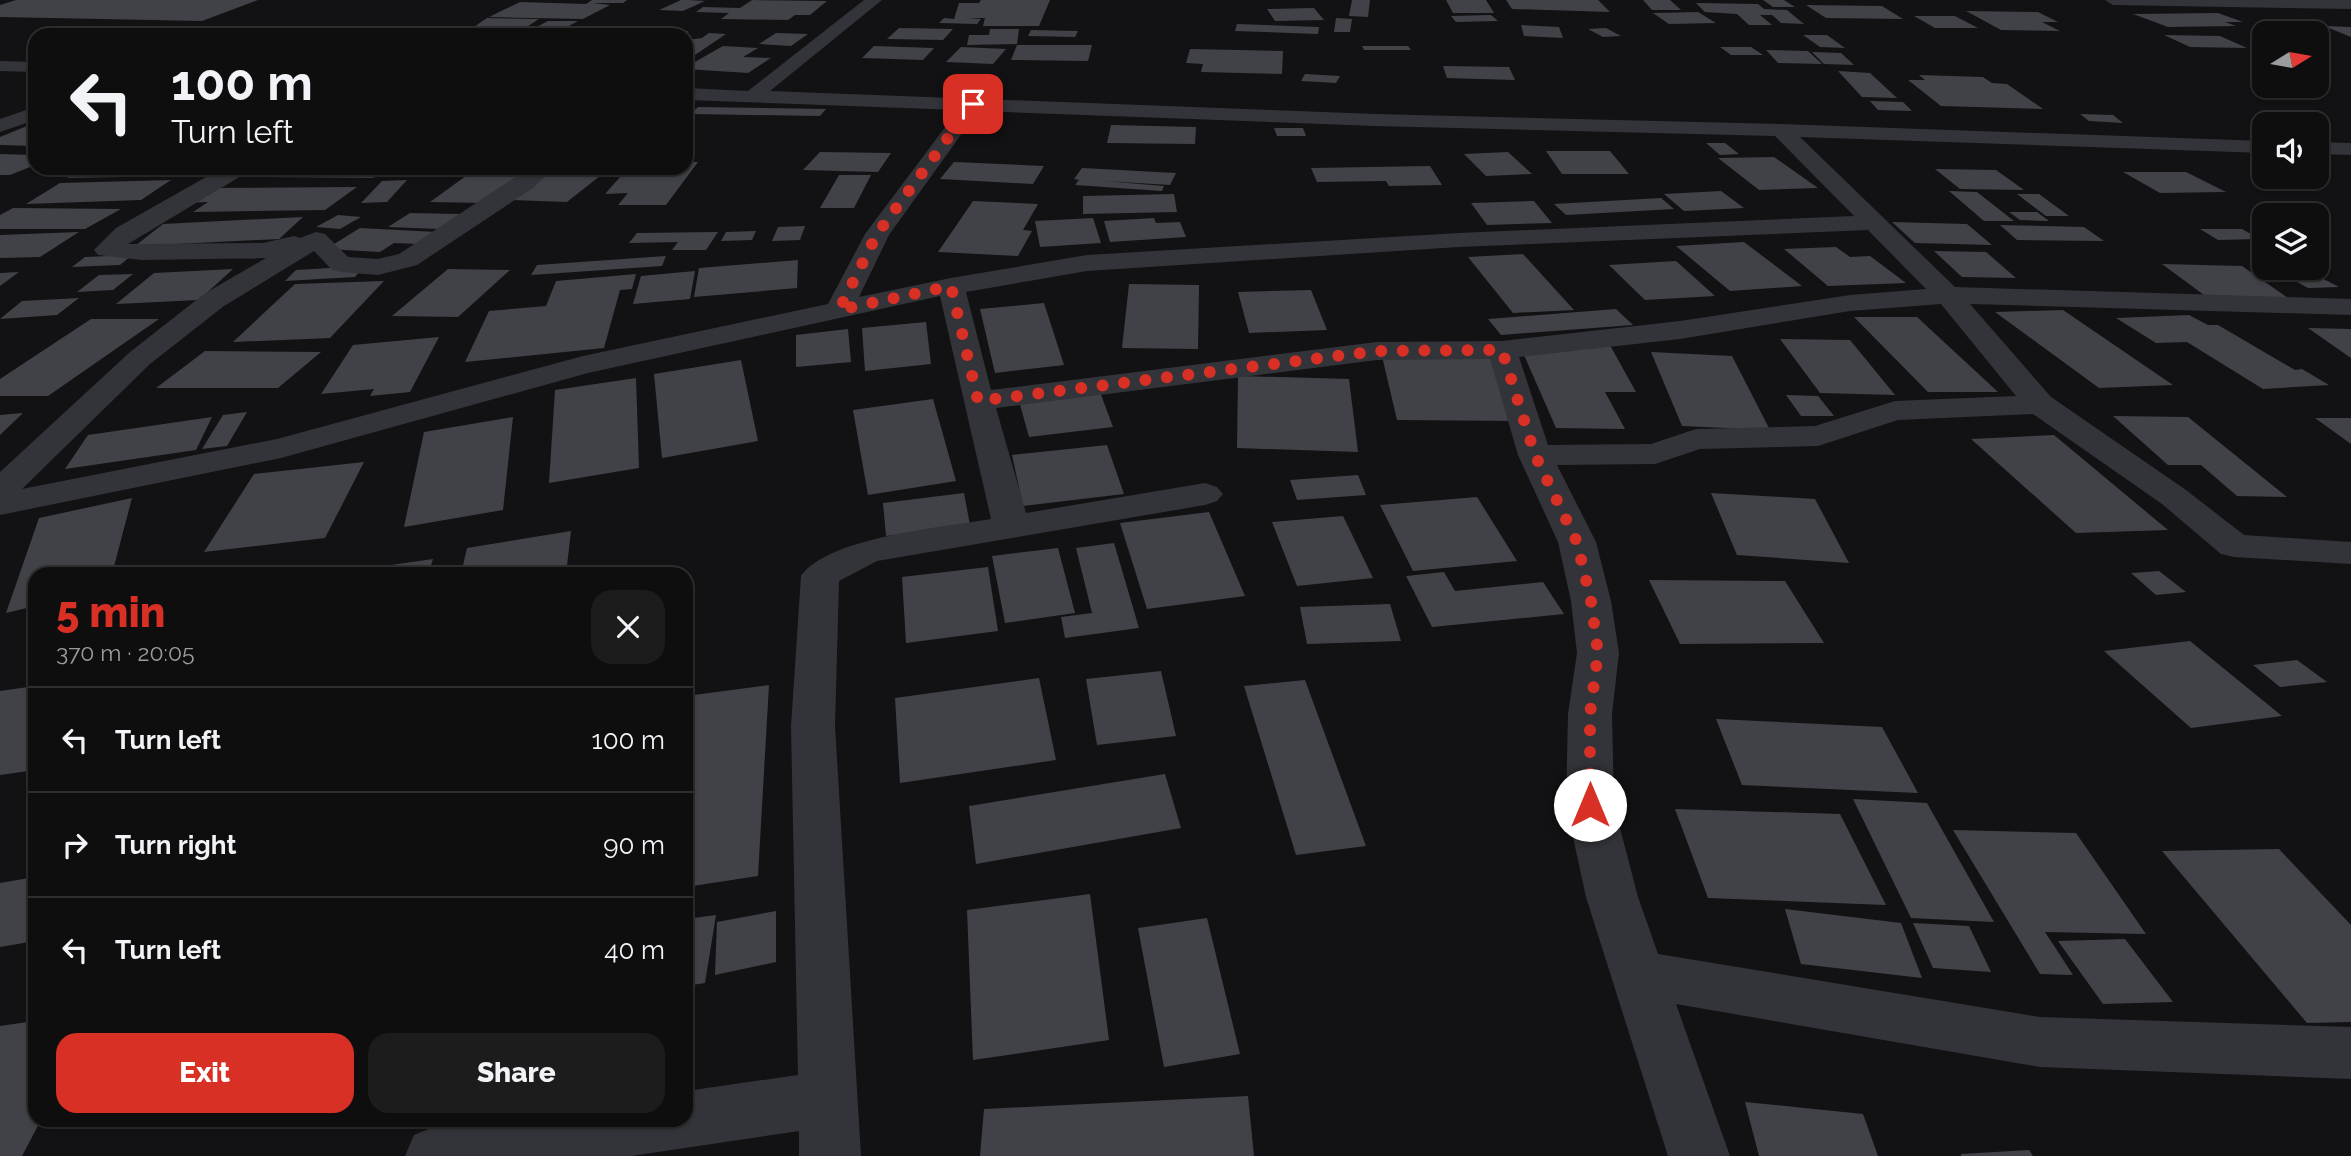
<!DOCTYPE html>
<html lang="en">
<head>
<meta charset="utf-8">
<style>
	body { margin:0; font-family:Raleway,sans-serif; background:#1c1c1d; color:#f1f3f6; height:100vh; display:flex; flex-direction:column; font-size:26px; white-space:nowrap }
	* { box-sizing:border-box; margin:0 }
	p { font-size:23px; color:#9b9c9e }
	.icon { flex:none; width:38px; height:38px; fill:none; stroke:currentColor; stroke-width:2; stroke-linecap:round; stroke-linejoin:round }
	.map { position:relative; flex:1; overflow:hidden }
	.side { position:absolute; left:28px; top:567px; width:665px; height:560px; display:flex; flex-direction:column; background:#0e0e0f; border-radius:21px; box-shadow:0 2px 5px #0004,0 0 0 2px #2e2e2f }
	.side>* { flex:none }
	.top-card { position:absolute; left:28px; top:28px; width:665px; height:147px; border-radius:21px; box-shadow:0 2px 5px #0004,0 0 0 2px #2e2e2f; background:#0e0e0f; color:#f1f3f6; overflow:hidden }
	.needle { width:46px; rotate:79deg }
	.fabs { position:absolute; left:2252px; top:21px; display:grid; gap:14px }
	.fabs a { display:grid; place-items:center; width:77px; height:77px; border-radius:14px; background:#0e0e0f; box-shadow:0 2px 5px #0004,0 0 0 2px #2e2e2f; font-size:35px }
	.pin { position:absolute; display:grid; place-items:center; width:60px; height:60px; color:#fff; margin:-30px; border-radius:14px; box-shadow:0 4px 10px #0006 }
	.me { position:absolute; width:77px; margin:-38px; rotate:0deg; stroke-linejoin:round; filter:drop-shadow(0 0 5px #0008) }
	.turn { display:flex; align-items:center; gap:24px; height:147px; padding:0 28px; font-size:32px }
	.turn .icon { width:91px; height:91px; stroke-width:2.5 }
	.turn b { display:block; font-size:49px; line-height:60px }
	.round { display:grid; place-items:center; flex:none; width:74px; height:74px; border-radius:21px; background:#1c1c1d }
	.overview { display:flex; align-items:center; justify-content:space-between; height:119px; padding:0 28px }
	h1 { font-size:42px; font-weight:800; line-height:52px; color:#d93025 }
	.primary-button { display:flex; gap:14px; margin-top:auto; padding:14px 28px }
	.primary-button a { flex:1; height:80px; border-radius:21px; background:#d93025; color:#fff; font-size:28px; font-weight:800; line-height:80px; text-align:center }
	.primary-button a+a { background:#1c1c1d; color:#f1f3f6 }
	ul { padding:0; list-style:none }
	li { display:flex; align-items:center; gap:21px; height:105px; padding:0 28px; border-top:2px solid #2e2e2f }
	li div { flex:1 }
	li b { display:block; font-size:26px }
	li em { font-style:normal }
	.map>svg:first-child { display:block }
</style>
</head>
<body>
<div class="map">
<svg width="2351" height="1156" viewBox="0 0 2351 1156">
	<rect width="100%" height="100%" fill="#121214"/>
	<g fill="#414247">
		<polygon points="16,0 258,0 202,21 0,17 0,5"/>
		<polygon points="592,0 627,0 623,3 593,3 610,5 583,19 489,17 520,2 586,4"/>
		<polygon points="681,0 689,0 705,1 683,11 659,10"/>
		<polygon points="752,0 827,1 810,15 795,15 788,20 721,19 729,13 696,12 703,7 740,8"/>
		<polygon points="981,0 1050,0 1039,26 983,26 985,18 968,18 981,19 977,24 939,23 944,18 954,19 959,3 979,3"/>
		<polygon points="1352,0 1370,0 1368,17 1349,16"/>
		<polygon points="1446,0 1486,0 1494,13 1453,13"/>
		<polygon points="1506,0 1598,0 1610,12 1512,9"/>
		<polygon points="1643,0 1670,0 1681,10 1652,10"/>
		<polygon points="1763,0 1784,0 1795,7 1773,7"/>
		<polygon points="1696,3 1758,4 1764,9 1787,10 1804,24 1781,23 1772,15 1760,15 1772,25 1749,25 1737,14 1705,12"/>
		<polygon points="1806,5 1882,6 1903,19 1826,18"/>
		<polygon points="1314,8 1324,20 1275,21 1267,9"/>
		<polygon points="1966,11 2038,12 2058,22 2042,22 2060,31 2001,30"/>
		<polygon points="1698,12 1716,23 1669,24 1653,13"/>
		<polygon points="2218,13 2243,22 2225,22 2236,26 2168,27 2133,14"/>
		<polygon points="1491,15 1498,21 1456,22 1451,16"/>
		<polygon points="1914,16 1955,16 1978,28 1935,28"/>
		<polygon points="487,18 539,19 519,32 468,31"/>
		<polygon points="1336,18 1352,19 1350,32 1334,32"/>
		<polygon points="548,21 578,21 553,35 521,35"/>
		<polygon points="1237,24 1319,27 1318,34 1235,31"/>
		<polygon points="1521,25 1559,27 1563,38 1524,36"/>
		<polygon points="577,26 601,26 586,35 560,35"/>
		<polygon points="2325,26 2351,27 2351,37 2324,26"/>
		<polygon points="899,28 953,29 943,40 887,39"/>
		<polygon points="1606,28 1621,36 1603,37 1588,29"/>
		<polygon points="613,29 689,31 682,35 602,35"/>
		<polygon points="990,29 1019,29 1017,44 967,45 969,35 989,35"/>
		<polygon points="1031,30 1078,31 1075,37 1028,36"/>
		<polygon points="709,33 726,34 686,61 686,40 702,38"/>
		<polygon points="776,33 808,34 791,46 759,44"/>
		<polygon points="1803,35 1827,35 1845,48 1820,47"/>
		<polygon points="2164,35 2220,36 2247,48 2190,47"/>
		<polygon points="1017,45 1092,45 1088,61 1011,60"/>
		<polygon points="723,46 758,48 743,57 771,58 748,73 686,69 686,67"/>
		<polygon points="874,46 934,48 923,60 862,58"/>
		<polygon points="1362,46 1408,46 1411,50 1364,50"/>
		<polygon points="961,47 1006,49 993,64 946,62"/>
		<polygon points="1720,47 1751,47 1763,55 1731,55"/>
		<polygon points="1190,49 1283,51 1282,74 1201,72 1203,64 1186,63"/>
		<polygon points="1766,50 1808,51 1822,64 1778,63"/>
		<polygon points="1812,52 1841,53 1854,65 1824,64"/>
		<polygon points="1443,66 1509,67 1515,80 1447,78"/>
		<polygon points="1838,71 1870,73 1897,98 1862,97"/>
		<polygon points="1305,74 1340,76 1336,83 1301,81"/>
		<polygon points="1919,75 1983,77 1992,83 2007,84 2043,109 1941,106 1908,80 1925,80"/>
		<polygon points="1870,101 1903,102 1912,111 1878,110"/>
		<polygon points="698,107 826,109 820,116 690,114"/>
		<polygon points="2080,114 2113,115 2123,123 2089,121"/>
		<polygon points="1111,125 1196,127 1195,144 1107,143"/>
		<polygon points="27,126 35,127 35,146 0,145 0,137"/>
		<polygon points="1274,128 1303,128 1306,136 1277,136"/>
		<polygon points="1706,143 1725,143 1739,154 1720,155"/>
		<polygon points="1546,151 1610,151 1629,174 1562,174"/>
		<polygon points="820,152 891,153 878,172 803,170"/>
		<polygon points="1508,152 1532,174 1486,176 1464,154"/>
		<polygon points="0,154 35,155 35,165 10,175 0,175"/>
		<polygon points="1774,157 1818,188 1759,190 1718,158"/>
		<polygon points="686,162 698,162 666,205 618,205 628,193 605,194 628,168 686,168"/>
		<polygon points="954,162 1044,166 1033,184 940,179"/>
		<polygon points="1430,166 1442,185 1389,186 1386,181 1317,182 1311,168"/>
		<polygon points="85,168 138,168 122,177 67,178"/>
		<polygon points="152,168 194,168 179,177 136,177"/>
		<polygon points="276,168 388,168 373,178 260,177"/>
		<polygon points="477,168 531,168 485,203 430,202"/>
		<polygon points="555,168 610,168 567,202 511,200"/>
		<polygon points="1082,168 1176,173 1170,185 1104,181 1164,186 1162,191 1075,185 1079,180 1074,179"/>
		<polygon points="1935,169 1996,170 2024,190 1960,189"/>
		<polygon points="2123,172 2186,172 2226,192 2160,193"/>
		<polygon points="839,175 871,175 854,208 820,208"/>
		<polygon points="171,180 141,200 26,204 60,183"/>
		<polygon points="407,180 387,202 361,203 382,181"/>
		<polygon points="357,187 325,210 193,212 208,202 183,203 206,188"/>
		<polygon points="1721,191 1744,208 1684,211 1664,194"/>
		<polygon points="1949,191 1977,192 2014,221 1984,221"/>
		<polygon points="1174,194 1177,212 1083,214 1083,196"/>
		<polygon points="2017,194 2039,194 2069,216 2046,216"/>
		<polygon points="1661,198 1674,209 1566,215 1554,204"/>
		<polygon points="973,201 1038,204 1023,230 1032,231 1018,256 938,252"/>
		<polygon points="1534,201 1552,223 1487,225 1471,203"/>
		<polygon points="13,208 121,209 85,229 0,229 0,215"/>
		<polygon points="2009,212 2037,212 2049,221 2020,220"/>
		<polygon points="410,213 460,214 439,229 388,227"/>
		<polygon points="338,215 361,217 340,229 316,227"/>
		<polygon points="303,217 279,239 135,246 163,224"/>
		<polygon points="1093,218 1101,243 1040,247 1035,221"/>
		<polygon points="1154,218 1156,223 1180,222 1186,237 1110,242 1104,221"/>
		<polygon points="1892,222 1967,224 1992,245 1915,243"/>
		<polygon points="2000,225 2084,227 2104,241 2017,240"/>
		<polygon points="805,226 800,240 772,241 778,227"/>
		<polygon points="360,228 437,232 418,244 394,243 380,252 326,249"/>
		<polygon points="2200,229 2242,229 2260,239 2218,240"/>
		<polygon points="756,231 752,240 721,241 726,232"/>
		<polygon points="79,232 40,257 0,258 0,235"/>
		<polygon points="718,232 706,250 672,250 678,242 629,243 637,233"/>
		<polygon points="1744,242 1802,286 1730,291 1676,246"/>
		<polygon points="1836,247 1850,257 1870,256 1906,283 1828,286 1784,249"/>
		<polygon points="1934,251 1986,252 2016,278 1962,277"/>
		<polygon points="1523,254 1574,310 1513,313 1468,257"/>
		<polygon points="132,255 120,265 72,267 85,257"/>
		<polygon points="666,256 662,266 531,275 537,265"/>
		<polygon points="798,260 797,288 694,297 699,268"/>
		<polygon points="1676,261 1715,296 1645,300 1609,265"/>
		<polygon points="2162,264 2242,266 2288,298 2204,295"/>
		<polygon points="364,266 355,277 285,281 296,270"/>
		<polygon points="2271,268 2302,268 2339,287 2308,288"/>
		<polygon points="233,269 199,300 116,304 154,273"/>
		<polygon points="448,269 510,270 458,317 392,316"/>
		<polygon points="695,271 690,299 633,304 641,276"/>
		<polygon points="19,272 0,286 0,273"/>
		<polygon points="133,274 113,290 77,292 99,275"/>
		<polygon points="636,274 632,289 620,290 604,348 465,362 489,311 546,306 556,281"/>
		<polygon points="384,281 330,338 233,342 295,284"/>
		<polygon points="1129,284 1199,285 1198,349 1122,348"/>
		<polygon points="1311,290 1327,330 1249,333 1238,292"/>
		<polygon points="79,298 57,315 0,319 22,301"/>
		<polygon points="1044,303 1064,365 995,373 980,309"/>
		<polygon points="1616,309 1633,325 1501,335 1488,319"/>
		<polygon points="2063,310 2173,385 2099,388 1995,312"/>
		<polygon points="2189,315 2208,325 2218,325 2295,370 2302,369 2329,385 2263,389 2187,342 2156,343 2116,318"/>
		<polygon points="1854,317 1917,317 1998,392 1928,392"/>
		<polygon points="91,319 159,319 48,396 0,396 0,379"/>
		<polygon points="926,322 931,364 865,371 862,328"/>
		<polygon points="2308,328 2351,329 2351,358"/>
		<polygon points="848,329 851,362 796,367 796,335"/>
		<polygon points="439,337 410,392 370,396 374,389 321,394 353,345"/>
		<polygon points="1780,339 1850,340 1895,395 1820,393"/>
		<polygon points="1520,346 1611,347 1636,392 1605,392 1625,429 1556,428"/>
		<polygon points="205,351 321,352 278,388 156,388"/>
		<polygon points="1381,352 1491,353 1517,421 1397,420"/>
		<polygon points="1651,352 1732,356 1770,430 1682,426"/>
		<polygon points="741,360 758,441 662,458 654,374"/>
		<polygon points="1238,376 1349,379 1358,452 1237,448"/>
		<polygon points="636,378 639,468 549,483 555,390"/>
		<polygon points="1100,392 1113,427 1029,437 1019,401"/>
		<polygon points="1786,395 1818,396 1834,416 1801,416"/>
		<polygon points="933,399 956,481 868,495 853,410"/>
		<polygon points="247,412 227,446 202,449 223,415"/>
		<polygon points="23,413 0,435 0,415"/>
		<polygon points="2113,416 2188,417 2287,497 2237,496 2201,465 2168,465"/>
		<polygon points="212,417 196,450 65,469 88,435"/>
		<polygon points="513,417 503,510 404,527 424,432"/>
		<polygon points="2315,418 2351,418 2351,444"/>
		<polygon points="2054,435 2168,530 2076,533 1971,439"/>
		<polygon points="1107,445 1124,494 1023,506 1012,455"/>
		<polygon points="364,462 325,538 204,552 254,474"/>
		<polygon points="1358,475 1366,495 1297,500 1290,480"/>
		<polygon points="964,493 970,525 886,536 883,503"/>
		<polygon points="1711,493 1815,499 1849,563 1737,555"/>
		<polygon points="1477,497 1517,561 1413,571 1380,505"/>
		<polygon points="132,498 112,574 35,574 35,606 6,613 39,518"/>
		<polygon points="1209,512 1245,596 1147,609 1120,523"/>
		<polygon points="1343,516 1373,578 1297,586 1272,522"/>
		<polygon points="571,531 566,574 461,574 467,548"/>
		<polygon points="1114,543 1139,628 1065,638 1061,617 1092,613 1076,548"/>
		<polygon points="1058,548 1075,613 1005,623 992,556"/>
		<polygon points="433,559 428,574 343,574 343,572"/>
		<polygon points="988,567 998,631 906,643 902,577"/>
		<polygon points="2159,571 2186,592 2156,595 2131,573"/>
		<polygon points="1444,572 1455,591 1543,582 1564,614 1432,627 1406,576"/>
		<polygon points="1649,580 1785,581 1824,643 1680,644"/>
		<polygon points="1390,604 1401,641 1307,644 1300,607"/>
		<polygon points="2190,641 2282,716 2191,728 2104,651"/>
		<polygon points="2297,660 2327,682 2280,687 2253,665"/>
		<polygon points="1161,671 1176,736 1097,745 1086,679"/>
		<polygon points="1039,678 1056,760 900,783 895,698"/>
		<polygon points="1305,680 1366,846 1296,855 1244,686"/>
		<polygon points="769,685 758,876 686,887 686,696"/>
		<polygon points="35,686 35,770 0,775 0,691"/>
		<polygon points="1716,719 1882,727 1918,793 1742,785"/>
		<polygon points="1165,774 1181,828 976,864 969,806"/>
		<polygon points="1853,799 1927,803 1994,922 1911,918"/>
		<polygon points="1675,809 1840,814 1886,905 1708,898"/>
		<polygon points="1953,830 2076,833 2146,934 2045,932 2073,975 2040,974"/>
		<polygon points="2279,849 2351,925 2351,1022 2307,1023 2162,851"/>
		<polygon points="35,877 35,941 0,947 0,883"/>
		<polygon points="1090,894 1109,1040 973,1060 967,910"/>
		<polygon points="1785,909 1901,923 1922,978 1801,964"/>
		<polygon points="776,911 776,962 715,975 717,922"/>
		<polygon points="716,915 705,983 686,986 686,919"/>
		<polygon points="1207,918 1240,1054 1164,1067 1138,928"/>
		<polygon points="1913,923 1969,926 1991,972 1933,968"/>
		<polygon points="2125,939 2173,1002 2103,1004 2058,941"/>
		<polygon points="35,1021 35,1120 41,1120 22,1156 0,1156 0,1026"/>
		<polygon points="1248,1096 1254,1156 980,1156 984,1109"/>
		<polygon points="1745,1102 1863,1114 1878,1156 1759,1156"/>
		<polygon points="2029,1150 2033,1156 1961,1156 1961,1154"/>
	</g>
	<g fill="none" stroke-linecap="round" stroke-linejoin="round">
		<g fill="#333439" fill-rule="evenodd">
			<path d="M864,0H882L770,91L1375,114L1781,124L2264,141V153L1800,137L1955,287L2351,299V315L1970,304L2051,397L2186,490L2244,535L2351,542V564L2234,557L2221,554L2162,504L2033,414L1898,420L1818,446L1700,449L1655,464L1557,465L1596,542L1611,601L1619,653L1612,714L1614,805L1638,897L1658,954L2040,1017L2351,1027V1079L2040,1067L1676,1004L1730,1156H1668L1586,897L1566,805L1568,714L1577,653L1571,601L1558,542L1518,455L1490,359L1377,360L996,408L1026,513L1205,483L1217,487L1223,494L1217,501L1205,505L877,561L839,581L835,726L861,1156H799V1131L631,1156H405L414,1135L436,1126L481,1120H686V1091L798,1075L791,726L801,576C828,537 945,527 991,519L940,296L588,373L281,458L0,515V472L130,352L204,294L266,258L142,260L98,255L94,250L116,228L222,168H249L246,173L128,244L263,243L294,236L300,238L316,232L325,234L348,257L378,259L399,254L529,168H554L533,188L417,265L378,275L341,272L332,270L314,251L224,306L150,364L22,489L277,439L583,356L828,304L865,234L958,110L686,100V88L748,91ZM978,111L1375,126L1775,136L1854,216L1459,233L1087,255L951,278L859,297L889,235ZM1868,230L1926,289L1850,295L1680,321L1502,341L1377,342L991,390L966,292L1087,271L1459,247ZM1941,304L2016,396L1895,401L1815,426L1696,429L1651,444L1548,445L1519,357L1680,339L1850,311Z"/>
			<polygon points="2105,0 2351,0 2351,9 2113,5"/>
			<polygon points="0,61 35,62 35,72 0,71"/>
			<polygon points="35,107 35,120 0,132 0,119"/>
			<polygon points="2317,142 2351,143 2351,155 2317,154"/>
		</g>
	</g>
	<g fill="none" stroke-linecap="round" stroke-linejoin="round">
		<polyline stroke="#d93025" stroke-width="12" stroke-dasharray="0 21.6" points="973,104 877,234 839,310 951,286 978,401 1377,351 1502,350 1535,455 1577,542 1591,601 1598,653 1590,714 1590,805"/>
	</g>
</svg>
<div class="fabs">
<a><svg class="needle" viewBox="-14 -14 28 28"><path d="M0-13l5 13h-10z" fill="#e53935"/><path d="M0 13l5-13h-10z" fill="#9b9c9e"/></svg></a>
<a><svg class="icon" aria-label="sound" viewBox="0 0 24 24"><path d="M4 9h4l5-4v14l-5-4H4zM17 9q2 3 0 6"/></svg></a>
<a><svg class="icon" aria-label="layers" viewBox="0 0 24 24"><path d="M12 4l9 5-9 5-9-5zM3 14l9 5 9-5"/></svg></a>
</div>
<div class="pin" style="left:973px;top:104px;background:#d93025"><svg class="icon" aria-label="arrive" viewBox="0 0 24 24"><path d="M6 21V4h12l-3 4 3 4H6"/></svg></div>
<svg class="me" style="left:1590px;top:805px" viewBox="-20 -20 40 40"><circle r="19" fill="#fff"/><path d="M0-13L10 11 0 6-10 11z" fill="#d93025"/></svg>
<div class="top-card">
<div class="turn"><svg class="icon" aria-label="left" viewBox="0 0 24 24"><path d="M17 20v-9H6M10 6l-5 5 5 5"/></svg><div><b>100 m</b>Turn left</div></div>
</div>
<section class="side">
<div class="overview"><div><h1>5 min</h1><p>370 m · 20:05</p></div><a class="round"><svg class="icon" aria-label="close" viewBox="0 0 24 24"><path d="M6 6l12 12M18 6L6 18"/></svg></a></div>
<ul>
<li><svg class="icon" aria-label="left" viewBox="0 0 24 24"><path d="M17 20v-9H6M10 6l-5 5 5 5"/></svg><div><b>Turn left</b></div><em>100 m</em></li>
<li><svg class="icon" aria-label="right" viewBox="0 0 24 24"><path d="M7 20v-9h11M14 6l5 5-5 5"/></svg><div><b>Turn right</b></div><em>90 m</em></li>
<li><svg class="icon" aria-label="left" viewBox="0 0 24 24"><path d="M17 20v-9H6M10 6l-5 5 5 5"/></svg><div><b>Turn left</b></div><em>40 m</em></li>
</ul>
<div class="primary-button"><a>Exit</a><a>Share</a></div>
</section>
</div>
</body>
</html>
